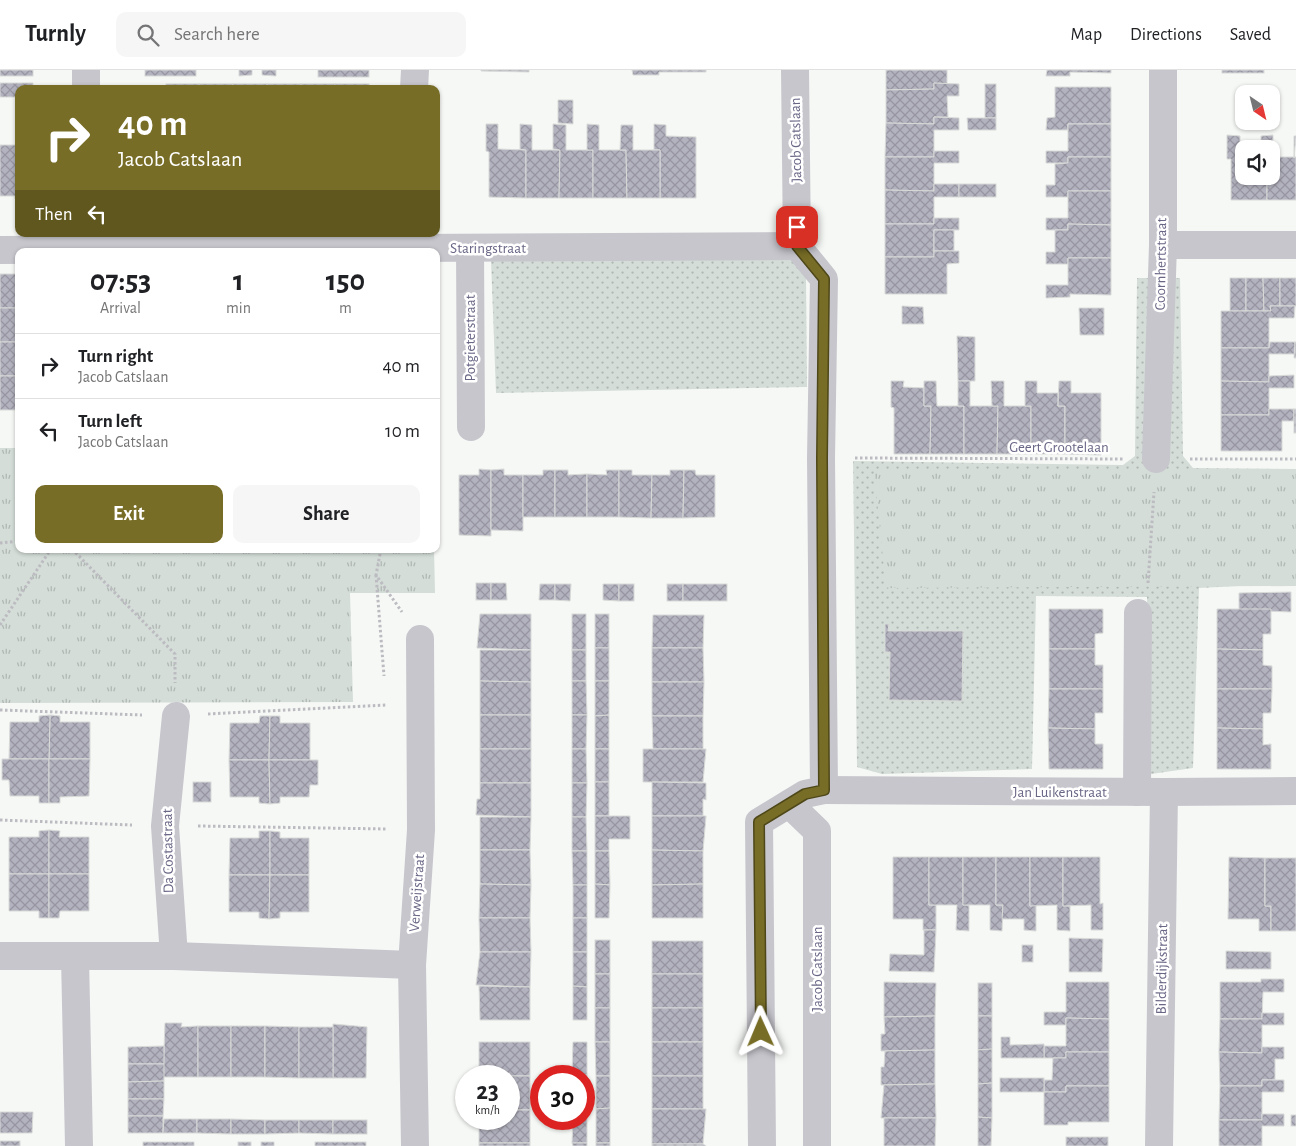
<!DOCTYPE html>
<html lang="en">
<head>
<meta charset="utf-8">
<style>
	body { margin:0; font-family:"Alegreya Sans",sans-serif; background:#f6f6f6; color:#202124; height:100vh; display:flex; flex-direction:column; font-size:19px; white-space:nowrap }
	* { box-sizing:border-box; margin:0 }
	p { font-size:16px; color:#757577 }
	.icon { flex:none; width:28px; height:28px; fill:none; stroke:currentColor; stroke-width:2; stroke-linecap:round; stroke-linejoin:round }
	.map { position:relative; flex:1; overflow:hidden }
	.panel { position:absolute; left:15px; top:178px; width:425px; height:305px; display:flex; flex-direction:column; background:#fff; border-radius:10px; box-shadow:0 1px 4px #0004 }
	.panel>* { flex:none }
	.guide { position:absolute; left:15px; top:15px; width:425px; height:152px; border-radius:10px; box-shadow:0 1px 4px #0004; background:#786d26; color:#fff; overflow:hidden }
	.needle { width:32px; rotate:145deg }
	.fabs { position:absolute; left:1235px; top:15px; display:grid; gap:10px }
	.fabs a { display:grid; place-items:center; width:45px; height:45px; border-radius:10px; background:#fff; box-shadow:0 1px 4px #0004; font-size:25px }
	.speed { position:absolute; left:455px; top:995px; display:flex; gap:10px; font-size:25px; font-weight:700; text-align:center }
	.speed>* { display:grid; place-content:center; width:65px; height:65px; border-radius:50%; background:#fff; box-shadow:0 1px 4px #0004; line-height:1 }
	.speed small { font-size:12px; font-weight:400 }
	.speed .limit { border:8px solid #d22; background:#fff; color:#111 }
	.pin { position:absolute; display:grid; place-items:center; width:42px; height:42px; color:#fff; margin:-21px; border-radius:10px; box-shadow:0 2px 8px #0006 }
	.me { position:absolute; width:55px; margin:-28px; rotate:359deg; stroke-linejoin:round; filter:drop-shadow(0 0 4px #0008) }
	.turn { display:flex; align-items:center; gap:18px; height:105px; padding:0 20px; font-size:22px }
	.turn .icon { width:65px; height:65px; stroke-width:2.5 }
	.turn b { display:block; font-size:35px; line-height:42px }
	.then { display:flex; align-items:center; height:48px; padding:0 20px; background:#0003; gap:10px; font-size:19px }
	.eta { display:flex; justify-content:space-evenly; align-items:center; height:85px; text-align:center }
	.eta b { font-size:30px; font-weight:600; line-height:35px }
	.action { display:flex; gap:10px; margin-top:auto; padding:10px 20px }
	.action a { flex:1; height:58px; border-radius:10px; background:#786d26; color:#fff; font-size:20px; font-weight:600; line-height:58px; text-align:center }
	.action a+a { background:#f6f6f6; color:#202124 }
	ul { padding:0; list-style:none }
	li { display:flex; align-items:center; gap:15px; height:65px; padding:0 20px; border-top:1px solid #e0e0e0 }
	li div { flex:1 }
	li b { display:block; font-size:19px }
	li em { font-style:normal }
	header { display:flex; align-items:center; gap:30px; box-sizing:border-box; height:70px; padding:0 25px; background:#fff; border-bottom:1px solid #e0e0e0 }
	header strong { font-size:24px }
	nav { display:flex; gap:28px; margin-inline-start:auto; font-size:18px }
	.search { width:350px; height:45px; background:#f6f6f6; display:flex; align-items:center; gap:12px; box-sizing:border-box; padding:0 18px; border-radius:10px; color:#757577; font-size:19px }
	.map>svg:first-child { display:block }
</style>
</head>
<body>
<header>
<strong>Turnly</strong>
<div class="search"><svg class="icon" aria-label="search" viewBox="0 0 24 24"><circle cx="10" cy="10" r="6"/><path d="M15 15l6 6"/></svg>Search here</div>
<nav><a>Map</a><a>Directions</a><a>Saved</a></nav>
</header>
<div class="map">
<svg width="1296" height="1076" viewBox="0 0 1296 1076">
	<defs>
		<pattern id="grass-dots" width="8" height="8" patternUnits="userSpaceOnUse" patternTransform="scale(1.25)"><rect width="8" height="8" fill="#d4ddd7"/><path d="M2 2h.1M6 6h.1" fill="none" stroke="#b0b7b4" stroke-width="1.8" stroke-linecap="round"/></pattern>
		<pattern id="park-tufts" width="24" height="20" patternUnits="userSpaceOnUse" patternTransform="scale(1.25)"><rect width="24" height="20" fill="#d4ddd7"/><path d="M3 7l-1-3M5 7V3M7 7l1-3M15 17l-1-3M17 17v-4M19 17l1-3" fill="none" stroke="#b0b7b4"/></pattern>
		<pattern id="building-cross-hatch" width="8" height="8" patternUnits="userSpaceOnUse" patternTransform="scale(1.25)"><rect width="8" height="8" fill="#b3b3bf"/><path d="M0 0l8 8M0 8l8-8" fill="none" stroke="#9695a1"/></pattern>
	</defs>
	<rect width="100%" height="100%" fill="#f6f8f5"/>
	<g fill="url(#grass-dots)">
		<polygon points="787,188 800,196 806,207 807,317 496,323 491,190"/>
		<polygon points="1137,208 1180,208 1183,386 1193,398 1296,399 1296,513 1199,518 1193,698 1151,704 1147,527 1036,526 1032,699 882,704 857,697 853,391 1123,395 1135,386"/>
	</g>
	<g fill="url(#park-tufts)">
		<polygon points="0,378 19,378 19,479 434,479 435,523 350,523 353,632 0,633"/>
		<polygon points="874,400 1296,401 1296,516 886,518"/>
	</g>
	<g fill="url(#building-cross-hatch)" stroke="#d8dad8">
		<rect x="0" y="0" width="33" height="6"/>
		<rect x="145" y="0" width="51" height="6"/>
		<polygon points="239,0 252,0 252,5 239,6"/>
		<polygon points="262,0 276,0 276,6 262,5"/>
		<rect x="318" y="0" width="51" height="7"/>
		<polygon points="481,0 529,0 529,2 481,1"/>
		<polygon points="632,0 706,0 706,2 659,2 659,5 633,5"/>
		<polygon points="886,0 947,0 947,14 934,13 934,19 886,20"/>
		<polygon points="1047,0 1111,0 1111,3 1070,2 1070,6 1046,6"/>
		<rect x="1222" y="0" width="42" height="3"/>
		<polygon points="0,13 33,13 33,19 19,19 19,27 0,27"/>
		<polygon points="934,13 959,14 959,26 947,26 948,47 934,47 934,54 886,53 886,20 934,19"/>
		<rect x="166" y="14" width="33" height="5"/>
		<rect x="199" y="14" width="34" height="5"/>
		<rect x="233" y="14" width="34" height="5"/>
		<rect x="267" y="14" width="34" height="5"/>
		<rect x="301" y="14" width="34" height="5"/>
		<rect x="335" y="14" width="34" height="5"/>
		<rect x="985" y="14" width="11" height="34"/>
		<polygon points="1055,17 1111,17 1111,54 1068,54 1068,60 1046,60 1047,48 1055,47"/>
		<polygon points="558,30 573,30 573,54 558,53"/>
		<polygon points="934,47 959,48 959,60 934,60 934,87 885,87 886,53 934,54"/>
		<polygon points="967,48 996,48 996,60 968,60"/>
		<polygon points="486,54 498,54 498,79 526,80 526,128 489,127 489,82 486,81"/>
		<polygon points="520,54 532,55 532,80 560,80 559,128 526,128 526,80 520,79"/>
		<polygon points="553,54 566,55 566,80 593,80 593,128 559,128 560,80 553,79"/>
		<polygon points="587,54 599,55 599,80 626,80 627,128 593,128 593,80 587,80"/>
		<polygon points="654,54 666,55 666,66 696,67 696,128 660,128 660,80 654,80"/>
		<polygon points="1068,54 1111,54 1111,87 1068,87 1068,93 1046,93 1046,81 1068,81"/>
		<polygon points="621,55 633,55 633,80 660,80 660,128 627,128 626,80 620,80"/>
		<polygon points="1227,65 1240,66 1240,87 1244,87 1244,106 1267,106 1267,130 1231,130 1231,89 1227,89"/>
		<polygon points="1273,65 1273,87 1296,87 1296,130 1267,130 1267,106 1271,106 1271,79 1261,79 1261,66"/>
		<polygon points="1294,66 1296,66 1294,88"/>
		<polygon points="0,75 19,75 19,129 15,129 15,126 0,126"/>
		<polygon points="934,81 959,81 959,93 934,93 934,121 885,120 885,87 934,87"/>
		<polygon points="1068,87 1111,87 1111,121 1068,121 1068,127 1046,127 1046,115 1055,115 1055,94 1068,93"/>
		<polygon points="934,114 959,114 959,127 934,127 934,154 885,154 885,120 934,121"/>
		<rect x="959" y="114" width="37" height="13"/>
		<polygon points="1068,121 1111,121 1111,155 1068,154 1068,160 1046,160 1046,148 1068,148"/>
		<polygon points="934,148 959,148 959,160 934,160 934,187 885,187 885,154 934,154"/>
		<polygon points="1068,154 1111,155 1111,188 1068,188 1068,194 1046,194 1046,182 1055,182 1055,160 1068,160"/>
		<rect x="934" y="160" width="20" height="21"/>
		<polygon points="934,181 959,181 959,193 947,194 947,224 885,224 885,187 934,187"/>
		<polygon points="1068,188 1111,188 1111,225 1070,224 1070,227 1046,228 1046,215 1068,215"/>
		<rect x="0" y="204" width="19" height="34"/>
		<rect x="1230" y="208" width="16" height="33"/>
		<polygon points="1246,208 1263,208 1264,241 1246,241"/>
		<polygon points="1263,208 1280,208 1280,236 1270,236 1271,241 1264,241"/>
		<rect x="1280" y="208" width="16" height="28"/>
		<polygon points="902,236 923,237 924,254 902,254"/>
		<polygon points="1270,236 1295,236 1294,248 1269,248 1269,278 1221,278 1221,241 1271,241"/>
		<rect x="0" y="238" width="19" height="34"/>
		<polygon points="1079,238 1104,238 1104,265 1080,265"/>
		<polygon points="957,266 975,267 975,311 958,311"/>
		<rect x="0" y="272" width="19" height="34"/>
		<polygon points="1270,272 1295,272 1295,284 1269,284 1269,312 1221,311 1221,278 1269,278"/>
		<polygon points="1295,272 1296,272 1296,288 1294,288"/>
		<polygon points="1294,305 1294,318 1269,318 1269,345 1221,345 1221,311 1269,312 1269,306"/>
		<rect x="0" y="306" width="19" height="34"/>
		<polygon points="891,311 904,311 903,317 924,318 924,336 931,336 930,384 894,384 894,338 891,337"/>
		<polygon points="924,311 936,311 937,336 964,336 964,384 930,384 931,336 924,336"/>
		<polygon points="958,311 970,311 970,336 998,336 997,384 964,384 964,336 958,336"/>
		<polygon points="991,311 1004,311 1004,336 1031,336 1031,384 997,384 998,336 992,336"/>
		<polygon points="1025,311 1037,311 1037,323 1058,323 1058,336 1065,336 1065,384 1031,384 1031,336 1025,336"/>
		<polygon points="1059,311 1071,311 1071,323 1101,323 1101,385 1065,384 1065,336 1058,336"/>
		<polygon points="1269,339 1294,339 1294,351 1282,351 1282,381 1221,381 1221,345 1269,345"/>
		<rect x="1294" y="339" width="2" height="24"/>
		<polygon points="479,399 491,400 491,466 459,465 459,405 479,405"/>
		<polygon points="504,399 504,405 523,405 523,461 491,460 491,400"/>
		<polygon points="543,400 555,400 555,447 523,447 523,405 543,405"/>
		<polygon points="555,400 568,400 568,405 587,404 587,447 555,447"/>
		<polygon points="606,400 619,400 619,447 587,447 587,404 607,405"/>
		<polygon points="619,400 632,400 632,405 652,405 651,448 619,447"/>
		<polygon points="670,400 684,400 683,448 651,448 652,405 670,405"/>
		<polygon points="684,400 695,400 696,405 715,405 715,447 683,448"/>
		<rect x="476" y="513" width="15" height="17"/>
		<polygon points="491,513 506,513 507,530 491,530"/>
		<polygon points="540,514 555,514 555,530 539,530"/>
		<polygon points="555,514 571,514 570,531 555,530"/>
		<polygon points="603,514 619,514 619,531 603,530"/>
		<rect x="619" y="514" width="15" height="17"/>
		<rect x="667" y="514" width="16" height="17"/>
		<rect x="683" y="514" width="44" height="17"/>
		<polygon points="1291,522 1291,542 1239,540 1239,523"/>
		<polygon points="1049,539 1103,539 1103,563 1095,564 1095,579 1049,579"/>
		<polygon points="1217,539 1271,539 1271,564 1263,564 1263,580 1217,579"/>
		<polygon points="480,544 531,544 531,580 477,578"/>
		<rect x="572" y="544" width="14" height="36"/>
		<rect x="595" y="544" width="14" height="34"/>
		<polygon points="653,545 704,545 703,578 652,578"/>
		<polygon points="885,554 889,554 888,561 963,561 962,631 889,630 890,582 885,582"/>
		<rect x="595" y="578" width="14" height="33"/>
		<polygon points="652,578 703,578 704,612 652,612"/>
		<polygon points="1049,579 1095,579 1095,595 1103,595 1103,619 1049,619"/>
		<polygon points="1217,579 1263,580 1263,595 1272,596 1272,619 1217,619"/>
		<polygon points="480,580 531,580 531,612 480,611"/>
		<rect x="572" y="580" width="14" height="31"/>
		<polygon points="480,611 531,612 531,645 480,645"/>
		<polygon points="572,611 586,611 587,645 572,645"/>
		<polygon points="595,611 609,611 609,645 595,646"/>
		<polygon points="652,612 704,612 703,646 652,646"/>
		<polygon points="1049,619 1103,619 1103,643 1095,643 1095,659 1048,658"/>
		<polygon points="1217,619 1272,619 1271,643 1263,643 1263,659 1217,658"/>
		<polygon points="50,645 60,646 60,652 90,652 90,689 49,689"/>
		<polygon points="50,645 49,689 9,689 10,652 39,652 39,646"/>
		<rect x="480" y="645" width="51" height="34"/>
		<polygon points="572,645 587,645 586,679 572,679"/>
		<polygon points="609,645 609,679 595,679 595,646"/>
		<polygon points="260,646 270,646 269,690 229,690 230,653 259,653"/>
		<polygon points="270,646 280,646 280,653 310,653 310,690 269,690"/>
		<polygon points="652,646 703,646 703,679 653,679"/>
		<polygon points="1048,658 1095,659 1095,674 1103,674 1103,699 1049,699"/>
		<polygon points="1217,658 1263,659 1263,675 1271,674 1271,699 1217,699"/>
		<rect x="480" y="679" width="51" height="34"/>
		<polygon points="572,679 586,679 587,713 572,713"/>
		<rect x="595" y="679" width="14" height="33"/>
		<polygon points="643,679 706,679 703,712 643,712"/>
		<polygon points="2,689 49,689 49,733 39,733 39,726 10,726 9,710 2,710"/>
		<polygon points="49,689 90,689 89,726 60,727 60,733 49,733"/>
		<polygon points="229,690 269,690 270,734 259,733 259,727 230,727"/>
		<polygon points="269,690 318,690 318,715 310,715 309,727 280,727 280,733 270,734"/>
		<rect x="193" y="712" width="18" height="20"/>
		<rect x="595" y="712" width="14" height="34"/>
		<polygon points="652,712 706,713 706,730 703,729 703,746 652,746"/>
		<polygon points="480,713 531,713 531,747 476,745 477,729 480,729"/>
		<polygon points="572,713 587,713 586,747 572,747"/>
		<polygon points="595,746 630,746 630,769 609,769 609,781 595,781"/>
		<polygon points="652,746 706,746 703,781 652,780"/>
		<polygon points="480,747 531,747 530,780 480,780"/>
		<polygon points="572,747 586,747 587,781 572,781"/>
		<polygon points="49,760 49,804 9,804 9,767 39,767 39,761"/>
		<polygon points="49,760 60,761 59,767 89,767 89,804 49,804"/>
		<polygon points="259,761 270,761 270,805 229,805 230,768 259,768"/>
		<polygon points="270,761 280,762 280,768 309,768 309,805 270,805"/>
		<polygon points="480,780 530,780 531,815 480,814"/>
		<polygon points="652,780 703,781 703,814 652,815"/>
		<polygon points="572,781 587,781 587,815 573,815"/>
		<polygon points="595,781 609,781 610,815 595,814"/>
		<polygon points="893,787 929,787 929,835 936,835 936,860 923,860 923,849 893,849"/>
		<polygon points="929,787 963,787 963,835 969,835 969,861 956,860 957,835 929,835"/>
		<polygon points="963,787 996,787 996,835 1003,835 1002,861 990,860 990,835 963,835"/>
		<polygon points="996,787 1030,787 1030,836 1036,835 1036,861 1024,860 1024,849 1002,849 1003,835 996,835"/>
		<polygon points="1030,787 1063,787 1063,836 1070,836 1070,861 1057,860 1057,835 1030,836"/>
		<polygon points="1063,787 1100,787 1100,834 1103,833 1103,860 1091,860 1091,835 1063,836"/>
		<polygon points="1229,787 1265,788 1265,836 1271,836 1271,861 1259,861 1259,849 1228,849"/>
		<polygon points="1265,788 1296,788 1296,861 1271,861 1271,836 1265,836"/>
		<polygon points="9,804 49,804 49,848 39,848 39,841 9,841"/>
		<polygon points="49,804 89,804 89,841 60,841 59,848 49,848"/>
		<polygon points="229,805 270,805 269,849 259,848 259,842 229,842"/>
		<polygon points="270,805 309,805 309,842 280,842 280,848 269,849"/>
		<polygon points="480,814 531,815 530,848 479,848"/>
		<polygon points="595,814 610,815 609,848 595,848"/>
		<polygon points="703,814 703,848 652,848 652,815"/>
		<rect x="573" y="815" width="14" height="33"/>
		<polygon points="479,848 530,848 531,882 480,882"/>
		<rect x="573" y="848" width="14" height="34"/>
		<polygon points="924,860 936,860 934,902 889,901 890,884 924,885"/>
		<polygon points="1069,868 1103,869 1102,902 1069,902"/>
		<rect x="595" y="870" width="15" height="34"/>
		<rect x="652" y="871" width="51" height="33"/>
		<rect x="1022" y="875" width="11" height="17"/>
		<polygon points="1226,881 1271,882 1271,899 1226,899"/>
		<polygon points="480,882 531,882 530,917 476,915"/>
		<polygon points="573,882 587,882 587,917 573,916"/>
		<rect x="595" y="904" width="15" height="34"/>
		<rect x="652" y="904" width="51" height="34"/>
		<polygon points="1261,909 1284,909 1284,922 1263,922 1262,949 1220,949 1220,912 1261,912"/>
		<polygon points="884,912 936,913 935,946 884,947"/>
		<polygon points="1066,912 1109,912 1109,949 1066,948 1066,955 1044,955 1044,942 1066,942"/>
		<rect x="978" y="913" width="14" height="33"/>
		<polygon points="479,916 530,917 530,950 480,950"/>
		<polygon points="573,916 587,917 587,950 573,950"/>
		<rect x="595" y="938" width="15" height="34"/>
		<rect x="652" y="938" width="51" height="34"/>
		<polygon points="1262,943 1284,943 1284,955 1262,955 1262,983 1219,982 1220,949 1262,949"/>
		<polygon points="935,946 935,980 881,981 881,964 885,964 884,947"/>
		<polygon points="978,946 992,946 992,979 978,980"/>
		<polygon points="1066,948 1109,949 1109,982 1066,982 1066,988 1044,988 1044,976 1066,976"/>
		<polygon points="165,953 182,953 181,957 198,956 198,1007 163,1007"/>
		<polygon points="333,954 367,957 366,1008 333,1008"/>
		<rect x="198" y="956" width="33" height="51"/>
		<rect x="231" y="956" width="34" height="51"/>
		<polygon points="265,956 299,957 299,1008 265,1007"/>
		<rect x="299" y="957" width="34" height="51"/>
		<polygon points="1001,967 1010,967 1010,975 1044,974 1044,988 1001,988"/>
		<rect x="479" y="972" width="51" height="34"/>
		<polygon points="573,972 587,972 587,1005 572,1005"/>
		<polygon points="595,972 610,972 610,1006 596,1006"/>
		<rect x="652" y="972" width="51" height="34"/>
		<polygon points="164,976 164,994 128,994 128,977"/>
		<polygon points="1262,977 1284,977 1284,989 1275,989 1275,1010 1262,1010 1262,1016 1220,1016 1219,982 1262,983"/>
		<polygon points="992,979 992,1013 978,1014 978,980"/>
		<polygon points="935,980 935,1014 881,1015 881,997 884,997 885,981"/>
		<polygon points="1066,982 1109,982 1109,1016 1066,1016 1066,1022 1044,1022 1044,1010 1052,1010 1053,988 1066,988"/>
		<polygon points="128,994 164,994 164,1011 128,1012"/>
		<polygon points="572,1005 587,1005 587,1040 584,1040 584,1006"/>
		<polygon points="479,1006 530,1006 530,1040 509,1040 509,1006"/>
		<polygon points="596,1006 610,1006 610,1038 596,1039"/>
		<rect x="652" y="1006" width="51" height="33"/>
		<rect x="1000" y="1008" width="44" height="14"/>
		<polygon points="1262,1010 1284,1010 1284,1022 1262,1022 1262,1050 1219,1050 1220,1016 1262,1016"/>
		<polygon points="164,1011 164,1029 128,1029 128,1012"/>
		<polygon points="992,1013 992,1048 978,1047 978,1014"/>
		<polygon points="935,1014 936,1048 881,1048 884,1015"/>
		<polygon points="1066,1016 1109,1016 1109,1052 1068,1052 1068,1055 1044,1055 1044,1022 1066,1022"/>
		<polygon points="128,1029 164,1029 163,1046 128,1046"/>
		<polygon points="610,1038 610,1073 596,1073 596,1039"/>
		<polygon points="652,1039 706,1039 703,1074 652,1074"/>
		<polygon points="509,1040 530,1040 530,1073 479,1073 479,1049 509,1049"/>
		<polygon points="584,1040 587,1040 587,1073 572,1073 573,1049 584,1049"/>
		<polygon points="0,1042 33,1042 32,1063 0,1063"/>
		<polygon points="1262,1044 1284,1044 1284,1056 1262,1056 1262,1076 1219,1076 1219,1050 1262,1050"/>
		<rect x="1291" y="1045" width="5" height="11"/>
		<rect x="128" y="1046" width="35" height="17"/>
		<polygon points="978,1047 992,1048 991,1076 978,1076"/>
		<polygon points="884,1048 936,1048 935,1076 884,1076"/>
		<polygon points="164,1049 197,1049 197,1063 163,1063"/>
		<polygon points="197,1049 231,1049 231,1064 197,1063"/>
		<polygon points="231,1049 265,1050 265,1064 231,1064"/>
		<polygon points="265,1050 299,1050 299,1063 265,1064"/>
		<polygon points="299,1050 333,1050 333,1064 299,1063"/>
		<rect x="333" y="1050" width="34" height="14"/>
		<rect x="1066" y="1067" width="42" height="9"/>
		<rect x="0" y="1071" width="20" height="5"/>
		<rect x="143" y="1072" width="51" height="4"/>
		<rect x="238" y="1072" width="13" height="4"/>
		<rect x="261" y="1072" width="13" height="4"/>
		<rect x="315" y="1072" width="51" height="4"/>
		<rect x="479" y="1073" width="51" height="3"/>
		<polygon points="572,1073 587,1073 587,1076 573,1076"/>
		<rect x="596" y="1073" width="14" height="3"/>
		<polygon points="652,1074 703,1074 706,1076 652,1076"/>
	</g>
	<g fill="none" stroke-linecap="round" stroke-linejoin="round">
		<g stroke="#bcbbc1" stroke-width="3" stroke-dasharray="2.5 2.5" stroke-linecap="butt">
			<polyline points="855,388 1123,389"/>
			<polyline points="1190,389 1296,389"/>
			<polyline points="0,473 19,471"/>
			<polyline points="72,479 175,584 175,613"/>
			<polyline points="381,479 376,505 402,542"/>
			<polyline points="376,505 384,606"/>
			<polyline points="1148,513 1154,422"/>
			<polyline points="0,555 51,479"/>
			<polyline points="0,640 142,645"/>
			<polyline points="208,644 386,635"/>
			<polyline points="0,750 132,755"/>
			<polyline points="198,756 387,759"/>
		</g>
		<g stroke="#c7c6cd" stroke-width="28">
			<polyline points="86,0 86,19"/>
			<polyline points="414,19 415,0"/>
			<polyline points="1163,175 1296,175"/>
			<polyline points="470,178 471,357"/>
			<polyline points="0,180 797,176"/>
			<polyline points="1156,389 1163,175 1163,0"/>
			<polyline points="824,720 1164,722 1296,721"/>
			<polyline points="1137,722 1138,543"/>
			<polyline points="789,734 817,761 817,1076"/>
			<polyline points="0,886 174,886 412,895"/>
			<polyline points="174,886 165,756 176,646"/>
			<polyline points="75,887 79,1076"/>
			<polyline points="415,1076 412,895 421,760 420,569"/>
			<polyline points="762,1076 759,752 805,724 824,720 821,388 824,209 797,176 795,0"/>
			<polyline points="1159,1076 1164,722"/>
		</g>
	</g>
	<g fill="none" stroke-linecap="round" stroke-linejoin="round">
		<defs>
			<polyline id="route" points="761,962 759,752 805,724 824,720 822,388 824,209 797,176 797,157"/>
		</defs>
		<use href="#route" stroke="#4e4719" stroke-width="12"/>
		<use href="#route" stroke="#786d26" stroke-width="9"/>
	</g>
	<g text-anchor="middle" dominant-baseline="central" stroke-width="5" stroke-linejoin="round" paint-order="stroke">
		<g font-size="15" fill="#696786" stroke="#fff">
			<text transform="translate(796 70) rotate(-91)">Jacob Catslaan</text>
			<text x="488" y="178">Staringstraat</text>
			<text transform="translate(1161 194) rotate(-89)">Coornhertstraat</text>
			<text transform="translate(470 268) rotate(-90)">Potgieterstraat</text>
			<text x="1059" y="377">Geert Grootelaan</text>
			<text x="1060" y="722">Jan Luikenstraat</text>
			<text transform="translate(168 781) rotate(-91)">Da Costastraat</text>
			<text transform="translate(417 823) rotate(-86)">Verweijstraat</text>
			<text transform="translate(817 899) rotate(-90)">Jacob Catslaan</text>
			<text transform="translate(1162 899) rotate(-89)">Bilderdijkstraat</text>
		</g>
	</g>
</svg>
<div class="fabs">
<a><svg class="needle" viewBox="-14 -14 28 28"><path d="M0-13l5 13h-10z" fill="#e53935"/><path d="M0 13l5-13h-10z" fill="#757577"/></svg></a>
<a><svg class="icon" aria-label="sound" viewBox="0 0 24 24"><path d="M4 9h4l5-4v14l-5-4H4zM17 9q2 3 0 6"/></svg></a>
</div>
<div class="speed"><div>23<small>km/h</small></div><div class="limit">30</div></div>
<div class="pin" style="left:797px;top:157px;background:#d93025"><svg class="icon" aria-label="arrive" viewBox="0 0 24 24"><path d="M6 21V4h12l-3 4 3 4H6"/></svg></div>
<svg class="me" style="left:761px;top:962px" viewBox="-20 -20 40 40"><path d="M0-17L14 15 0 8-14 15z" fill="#786d26" stroke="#fff" stroke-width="4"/></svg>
<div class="guide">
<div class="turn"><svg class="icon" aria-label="right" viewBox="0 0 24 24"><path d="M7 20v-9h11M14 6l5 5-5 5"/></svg><div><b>40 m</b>Jacob Catslaan</div></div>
<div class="then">Then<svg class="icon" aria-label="left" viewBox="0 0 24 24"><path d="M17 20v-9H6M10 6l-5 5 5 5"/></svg></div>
</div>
<section class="panel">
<div class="eta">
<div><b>07:53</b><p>Arrival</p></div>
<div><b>1</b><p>min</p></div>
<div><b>150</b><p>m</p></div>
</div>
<ul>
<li><svg class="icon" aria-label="right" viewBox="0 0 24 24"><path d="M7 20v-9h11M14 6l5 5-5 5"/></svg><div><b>Turn right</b><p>Jacob Catslaan</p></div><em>40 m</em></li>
<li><svg class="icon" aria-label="left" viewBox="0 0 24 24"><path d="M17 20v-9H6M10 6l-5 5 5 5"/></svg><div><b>Turn left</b><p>Jacob Catslaan</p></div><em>10 m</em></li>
</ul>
<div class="action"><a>Exit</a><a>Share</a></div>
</section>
</div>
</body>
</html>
